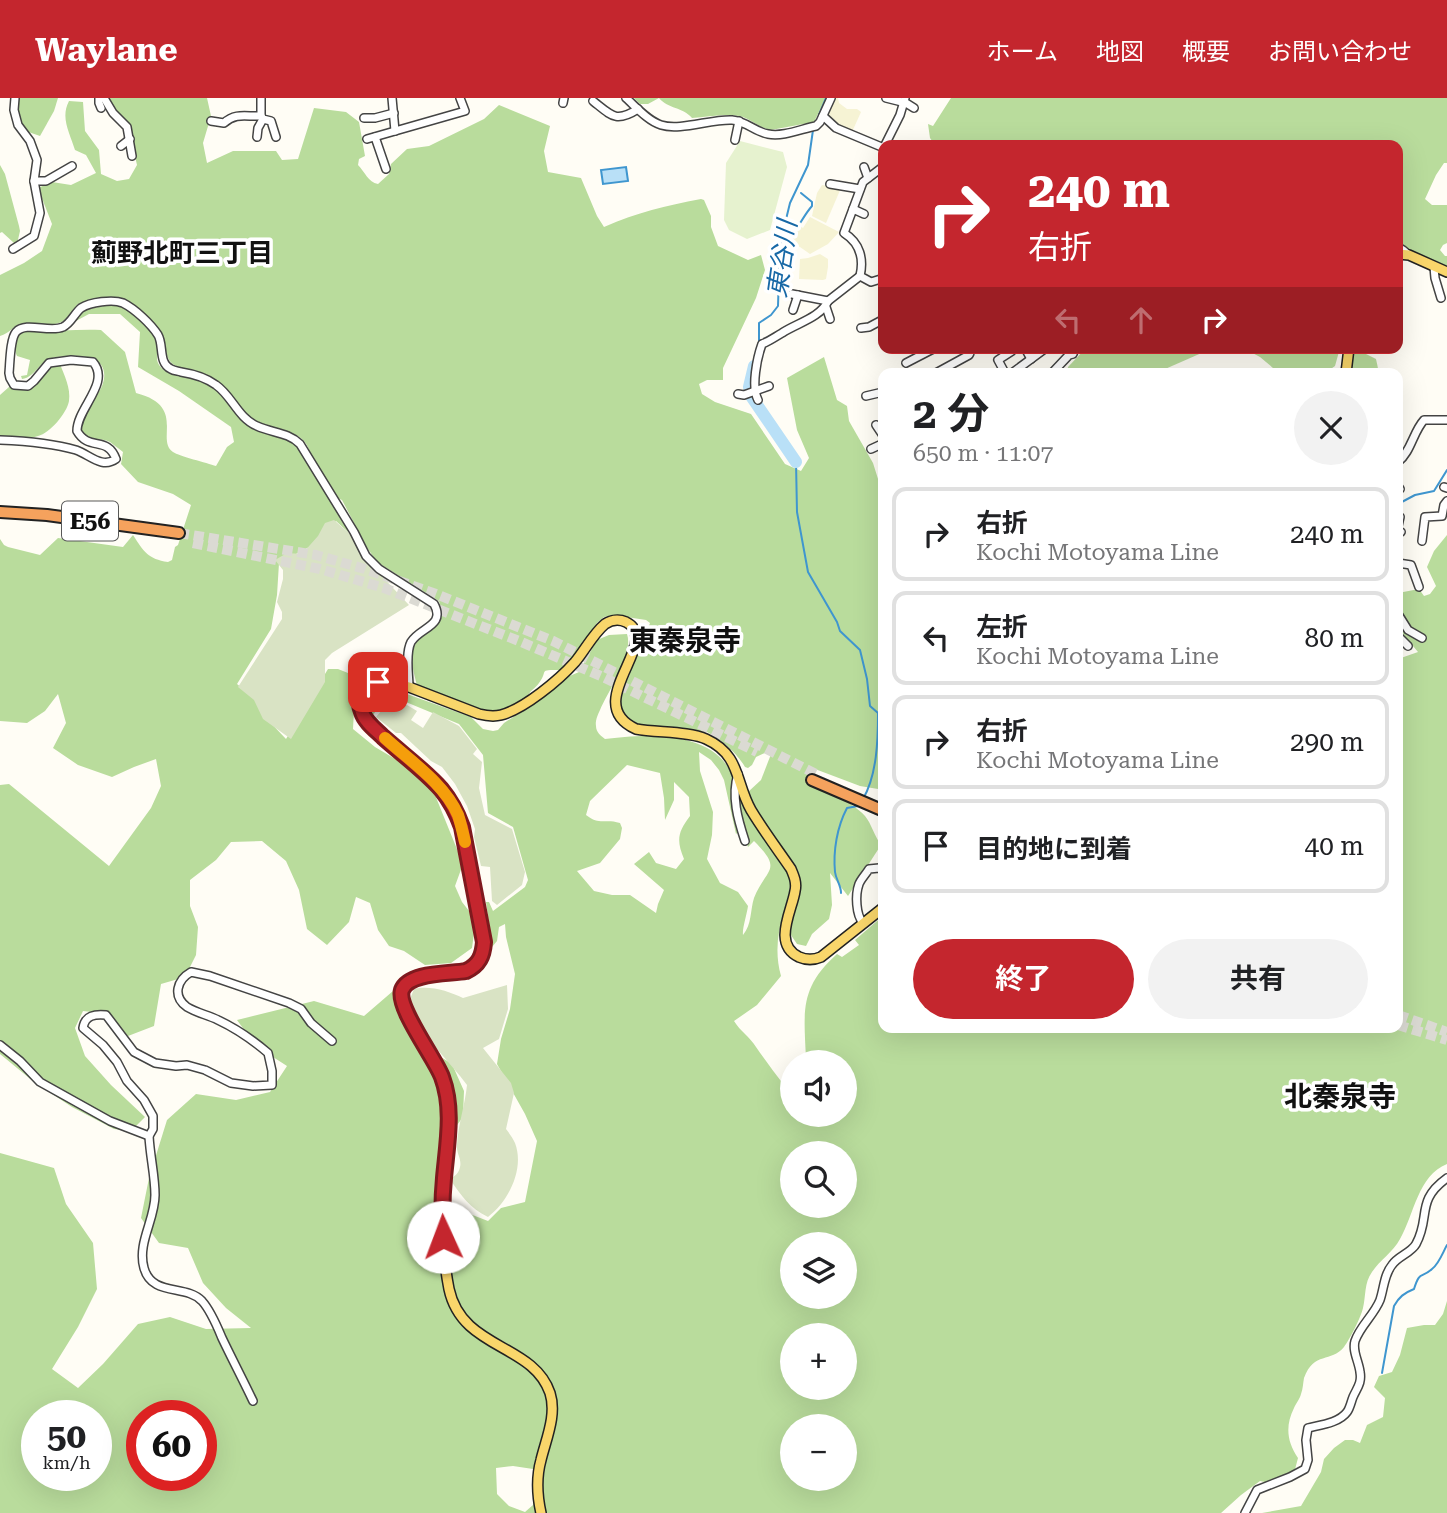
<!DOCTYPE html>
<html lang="ja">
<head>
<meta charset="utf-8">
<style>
	body { margin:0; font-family:"Roboto Serif","Noto Sans JP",serif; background:#f2f2f2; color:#202124; height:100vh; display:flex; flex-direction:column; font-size:26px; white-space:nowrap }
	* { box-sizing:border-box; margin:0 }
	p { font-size:23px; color:#757577 }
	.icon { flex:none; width:38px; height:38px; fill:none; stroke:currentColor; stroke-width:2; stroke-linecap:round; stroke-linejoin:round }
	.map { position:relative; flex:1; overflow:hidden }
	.side { position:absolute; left:878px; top:270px; width:525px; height:665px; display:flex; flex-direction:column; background:#fff; border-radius:14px; box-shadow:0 7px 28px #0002 }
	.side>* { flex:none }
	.hud { position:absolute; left:878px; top:42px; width:525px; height:214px; border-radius:14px; box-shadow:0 7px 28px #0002; background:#c4262e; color:#fff; overflow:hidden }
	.fabs { position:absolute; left:780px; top:952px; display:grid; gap:14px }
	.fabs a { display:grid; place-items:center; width:77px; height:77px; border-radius:50%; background:#fff; box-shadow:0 7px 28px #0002; font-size:35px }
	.speed { position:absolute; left:21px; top:1302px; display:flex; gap:14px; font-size:35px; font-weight:700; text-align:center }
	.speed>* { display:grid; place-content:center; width:91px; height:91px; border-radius:50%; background:#fff; box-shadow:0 7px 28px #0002; line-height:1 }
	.speed small { font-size:18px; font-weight:400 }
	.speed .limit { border:10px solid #d22; background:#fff; color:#111 }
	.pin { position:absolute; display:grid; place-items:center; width:60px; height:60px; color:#fff; margin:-30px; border-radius:14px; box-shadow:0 4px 10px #0006 }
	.me { position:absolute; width:77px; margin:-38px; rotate:358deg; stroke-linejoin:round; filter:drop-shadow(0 0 5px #0008) }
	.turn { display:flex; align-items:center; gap:24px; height:147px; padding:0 35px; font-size:32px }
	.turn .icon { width:91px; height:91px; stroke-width:2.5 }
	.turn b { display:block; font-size:49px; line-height:60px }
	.lanes { display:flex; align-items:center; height:66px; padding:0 35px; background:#0003; justify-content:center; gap:35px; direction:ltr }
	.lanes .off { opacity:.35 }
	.round { display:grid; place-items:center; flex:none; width:74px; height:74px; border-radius:37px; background:#f2f2f2 }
	.headline { display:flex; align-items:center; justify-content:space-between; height:119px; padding:0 35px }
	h1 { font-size:42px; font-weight:700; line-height:52px }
	.primary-button { display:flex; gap:14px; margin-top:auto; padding:14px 35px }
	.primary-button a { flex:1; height:80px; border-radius:42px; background:#c4262e; color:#fff; font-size:28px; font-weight:700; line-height:80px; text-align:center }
	.primary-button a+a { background:#f2f2f2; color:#202124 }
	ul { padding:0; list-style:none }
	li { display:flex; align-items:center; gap:21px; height:94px; margin:0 14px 10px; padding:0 21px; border:4px solid #e0e0e0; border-radius:14px }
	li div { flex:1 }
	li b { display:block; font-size:26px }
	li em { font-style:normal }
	header { display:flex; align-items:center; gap:42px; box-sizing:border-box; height:98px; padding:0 35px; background:#c4262e; color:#fff }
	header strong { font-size:33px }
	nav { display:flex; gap:38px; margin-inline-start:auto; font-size:24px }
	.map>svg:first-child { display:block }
</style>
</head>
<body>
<header>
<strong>Waylane</strong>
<nav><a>ホーム</a><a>地図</a><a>概要</a><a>お問い合わせ</a></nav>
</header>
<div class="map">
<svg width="1447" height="1415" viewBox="0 0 1447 1415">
	<rect width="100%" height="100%" fill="#fffdf5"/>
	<g fill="#f6f3d4">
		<polygon points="836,0 838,0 839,5 847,11 857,11 861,14 852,34 841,30 827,19"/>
		<polygon points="822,87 841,90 826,125 812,118 817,95"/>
		<polygon points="810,119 839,134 828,146 810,156 800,149 790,145 800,128 803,130"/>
		<polygon points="820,156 828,161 828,169 826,181 823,182 799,181 800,161 808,160"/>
	</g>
	<g fill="#b9dc9c" fill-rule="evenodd">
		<polygon points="17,0 58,0 54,13 40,38 20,31 11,13"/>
		<path d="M106,0H207L211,18L203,45L207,65L233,53H276L282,62L298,61L314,10L346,14L359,24L365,58L359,61L358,67C365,74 368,84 378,86L389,76L391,66L407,51L429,48L484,21L499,7L550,28L544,53L548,74L581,80L597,118L604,129C638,114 665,108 701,101L704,102L711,118V129L718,148L748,162L761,157L765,172L756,200L723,270V282H707L699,286L702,296L715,304L751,316L785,366L801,373L809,360L797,332L787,280L824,259L837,302L847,308L849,323L873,365L884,400V692L860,688L815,671L807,686C826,695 851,702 865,718C871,725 875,739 881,747L848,798L830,775L832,807L829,821L812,836L806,848L797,846L789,834C793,814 803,796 799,776L752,705L748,694L761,682L773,651L756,659L752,667L748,670L745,669C737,655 721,641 707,634L641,627C634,625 626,623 623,615C613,595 643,546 650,525L646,522L613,517L604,519L597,525L571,562L560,572C537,572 549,572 539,585C535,591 531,591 528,598C517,604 505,613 492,613C475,614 435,594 417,588C415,578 410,564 412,554C418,530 448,535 439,503L377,464L361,441L353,423L342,402L337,400L310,355C304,329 275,335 257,325C238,314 231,290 211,279C200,273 187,273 176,268C164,262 167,250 163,240C159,232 152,226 145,220C118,193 113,197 78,206C62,227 62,227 36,226C31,226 24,225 19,227C12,229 10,235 0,238V177L24,165L42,153L52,126L38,90L52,84L71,87L96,75L86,57L75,52C70,35 60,20 69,3L83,4L85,33L99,52L101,76L117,83L129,81L137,67L128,28L115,15Z"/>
		<path d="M634,0H826L814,24L771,32C759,30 750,20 739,18C724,15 707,19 692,20C683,9 668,11 659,0L648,6H640Z"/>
		<polygon points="951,0 1447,0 1447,65 1444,65 1436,77 1425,101 1432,107 1447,107 1447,145 1443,147 1440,152 1445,158 1447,158 1447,168 1398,147 1398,47 935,47 930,40 928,26 933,28"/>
		<polygon points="0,67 5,76 19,128 20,133 17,146 14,145 2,134 0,135"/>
		<path d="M108,207C113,207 119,208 123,210C135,215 153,231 157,243C161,255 151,262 164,272C173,279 193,278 205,284C223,294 231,314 246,326C259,336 277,334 291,343C312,359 335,407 350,432L348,434L336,423L311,448L279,465L277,497L271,531L237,586L255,601L267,621L286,641L328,571H338L363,581L355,593L353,631L375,649L407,668L433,692L463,766L455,788L462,804L473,818L474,835L472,850L451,865L425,867L404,853L389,848L378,832L370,805L356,799L349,824L327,847L307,831L299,792L286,763L262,743L231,744L216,762L190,782V808L198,829L196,857L185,879L161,886L154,928L128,938L109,916L83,913L75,930L85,958L111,987L145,1019L131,1033L114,1031L72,1009L34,984L0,956V687L9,686L109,768L151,710L161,688L156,661L134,669L112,679L78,667L53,650L66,625L58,596L45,613L27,625L0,623V441L4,447L8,449L40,457L58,440L123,449L133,437C144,454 148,461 168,464L172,462L175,449L178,447L191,407L173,396L138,384L121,366L123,354C119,351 114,347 110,344C101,339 86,344 82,332C76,318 100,298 103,285C112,254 71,256 52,260C39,263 36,279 22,281L21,278L27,277L30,262L17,258C13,249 15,237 25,233C50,234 75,231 101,232L125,254L136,295C187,308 155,342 173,354C179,358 207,365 216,368L227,349L234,344L231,329L179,293L138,269L140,234L120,216H89L74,224L85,212Z"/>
		<polygon points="1086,250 1213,250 1156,275 1067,275 1068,269"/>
		<polygon points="1243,250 1340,250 1335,268 1325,275 1279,275 1260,259"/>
		<polygon points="1354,250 1376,261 1379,275 1351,275"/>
		<path d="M60,266C64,277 71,290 69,303C67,315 50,335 38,338C26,342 12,341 0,338V297L9,289C37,296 33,287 48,269Z"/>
		<path d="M1447,437V1066C1418,1077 1414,1117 1400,1141C1393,1154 1380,1162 1372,1174C1364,1185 1366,1198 1363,1210C1361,1219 1350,1241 1344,1249C1331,1265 1314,1253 1304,1280C1303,1285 1303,1291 1301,1296C1300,1301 1296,1305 1294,1310C1285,1328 1287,1344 1298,1360L1293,1379L1279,1387L1260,1383L1241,1397L1221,1415H0V1055L54,1070L66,1106L93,1145L97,1191L78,1229L52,1271L78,1290L103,1266L138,1226L170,1219L206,1231L251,1230L226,1210L203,1185L188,1150L159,1145L141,1120L149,1080L167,1022L196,996L236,1002L270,994L287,968L256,948L237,922L314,903L364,918L393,893L409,930L433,954L452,966L464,993L463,1019L449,1038L439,1104L488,1123L501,1110L525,1104L537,1043L525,1016L497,966L501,941L510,911L515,876L506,839L505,826L499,829L497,843L492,849L486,804H489L493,813L525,789L528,782L513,729L488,715L483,657L459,626L401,602L389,600L385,602L372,618L368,613L370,596C377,591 381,589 390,590L471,619L483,631L493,633L498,632L504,625L541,601L565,580L579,574L597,542L609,537L627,536C634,556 608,593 600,612C598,616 595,623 596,628C596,634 601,638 605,641C643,636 710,632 730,673C735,683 733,695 734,706C735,715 737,724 739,733L736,736L724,682L719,672L711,662L699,654L700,673L713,714L712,737L707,761L720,785L738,794L748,808C747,816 742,831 743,837C752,826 750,813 754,800C766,770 784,773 754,743L748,749L740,724L737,689C742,703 747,715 756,728C765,741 788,768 790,782C791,793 786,804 784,814C777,835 775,857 781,878L757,907L734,923C740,933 750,939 756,949C765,962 774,974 784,987L793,977V1017H845V964H803L806,961C804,914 799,890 837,856L842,859L859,847L855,842L884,817V929H1398V561L1418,554L1403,536L1398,523V495L1419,491L1424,498L1430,496L1436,488L1427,469L1434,453ZM627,667L660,675L664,700L665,722L674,702V684L689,699L690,718C678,734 676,742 684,761L676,771L656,765L649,754L634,766L664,792L658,806L656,815L630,797H612L594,793L577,773L600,765L620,741L622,730L620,725C605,720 600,728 586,717L590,703ZM793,1055H845V1108H793ZM793,1146H845V1199H793ZM793,1237H845V1290H793ZM37,1318H96V1377H37ZM142,1318H201V1377H142ZM793,1328H845V1381H793ZM513,1368L533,1371V1407L525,1414L509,1408L497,1396L496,1370Z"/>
		<polygon points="1447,1203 1447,1415 1262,1415 1301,1408 1321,1374 1324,1361 1334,1350 1345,1342 1353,1342 1360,1345 1367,1327 1383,1319 1385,1300 1374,1289 1379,1278 1392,1274 1400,1257 1407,1230 1424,1227 1435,1227 1443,1216"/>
	</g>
	<g fill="#d9e3c4">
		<polygon points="334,422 350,436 361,456 409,507 332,555 325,562 325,584 291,641 263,621 254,602 238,589 282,521 282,514 277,504 283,481 283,472 275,462 287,455 302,456 318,438 325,425"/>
		<polygon points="392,604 407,607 417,613 411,622 423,630 433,614 459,628 477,651 473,656 482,664 479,690 485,717 512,731 525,774 522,787 497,807 492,803 490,769 481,768 474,739 475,731 467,708 455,686 442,669 431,663 401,635 396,635 376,619 388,605"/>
		<path d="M507,887L508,911L499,941L483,950L511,985L514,995L506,1031C509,1035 513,1040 515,1045C525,1071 508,1104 488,1119C470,1110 461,1098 450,1081C455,1078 459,1075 460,1069C462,1061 456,1055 457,1047C458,1027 465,1007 467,987C447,960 420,937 408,906L414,891C429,887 449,893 463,900Z"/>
	</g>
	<polygon fill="#e6f2cf" points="740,43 783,54 787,69 770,132 747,141 729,132 724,122 726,65"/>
	<polygon fill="#b9e0f7" stroke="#3f96cf" stroke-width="2" points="626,69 628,83 603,86 601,72"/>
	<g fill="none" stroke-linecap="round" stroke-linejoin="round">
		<g stroke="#3f96cf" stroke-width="2">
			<polyline points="819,17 826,0"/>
			<path d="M785,144C796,136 802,119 812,108V104L801,95"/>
			<polyline points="759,243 759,225 771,217 778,208 780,146 790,105 808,67 813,32"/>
			<path d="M796,364L797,414L808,474L837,524L840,533L860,552L867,581L870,608L878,615C878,642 877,677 863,701"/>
			<polyline points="1398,406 1415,397 1434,393 1447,372"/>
			<path d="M841,795C841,787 836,782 835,774C833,753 837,729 847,710L858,708"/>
			<path d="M1382,1275L1394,1208C1399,1199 1404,1195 1414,1191C1420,1172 1421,1181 1432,1171C1439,1166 1443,1154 1447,1147"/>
		</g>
		<polyline stroke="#b9e0f7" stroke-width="12" points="754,268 749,289 751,298 796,364"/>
		<g stroke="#dbdad3" stroke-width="10" stroke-dasharray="10 5" stroke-linecap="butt">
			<polyline points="179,435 316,457 365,471 436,496 553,543 816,676"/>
			<polyline points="193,445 320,471 384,490 519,543 603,579 757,654"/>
			<polyline points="1398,917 1447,934"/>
			<polyline points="1398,927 1447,942"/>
		</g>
		<defs>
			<g id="minor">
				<polyline points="99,0 99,5 101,10"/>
				<polyline points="104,0 113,15 127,29 132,58"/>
				<polyline points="261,0 261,18 263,21 271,23 276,39"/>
				<polyline points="392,0 395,33"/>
				<path d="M626,0C636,9 648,23 661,27C680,33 711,21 732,22C746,23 755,34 768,36C783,39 801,31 816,28L820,24L831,0"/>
				<polyline points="886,0 906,5 914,10"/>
				<path d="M593,3C612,18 616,25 638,11"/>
				<polyline points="563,5 564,0"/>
				<polyline points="823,18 836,30 884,50"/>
				<polyline points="364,20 375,20 394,15"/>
				<path d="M211,23L224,25C236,14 247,19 261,18"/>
				<polyline points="257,39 258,30 263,21"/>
				<polyline points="375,39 386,71"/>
				<polyline points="367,41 465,13 460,0"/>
				<polyline points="735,42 739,23"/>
				<polyline points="885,47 900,17 905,0"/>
				<polyline points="121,48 130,41"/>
				<path d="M884,68L863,84L844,135C860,145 864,161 860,178L871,184L884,180"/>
				<polyline points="864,69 868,80"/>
				<polyline points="34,83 46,83 72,68"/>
				<polyline points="830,86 860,91"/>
				<polyline points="853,111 864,116"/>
				<polyline points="1398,149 1403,152 1409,157"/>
				<polyline points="13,151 34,138 40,115 34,83 37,62 30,43 18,27 14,12 15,0"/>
				<polyline points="1434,169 1435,180 1441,200"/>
				<polyline points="792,196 828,203 860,178"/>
				<polyline points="826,209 830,221"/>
				<polyline points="793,212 798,197"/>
				<polyline points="861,230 869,229 884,221"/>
				<polyline points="1025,250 1031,261"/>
				<polyline points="906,265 935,250"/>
				<polyline points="936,275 969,257 970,255 968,250"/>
				<polyline points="1005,275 998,262 1012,253"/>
				<polyline points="1012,275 1046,250"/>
				<polyline points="1052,275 1069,257 1073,256 1075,250"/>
				<polyline points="738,296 744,297 769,288"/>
				<polyline points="866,298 883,294"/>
				<path d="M758,302C751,289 757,260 762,246C770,243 775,239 782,235C797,225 820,220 828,203"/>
				<polyline points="876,327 884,339"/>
				<path d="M0,342C25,343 52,345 76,352C90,357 102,371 116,361C107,337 89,354 77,333C77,310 111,285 93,264L71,262L49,265L34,283L28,288L14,287L10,280L9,275C10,265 10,241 16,234C26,223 49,235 63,229C71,225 74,216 81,210C90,204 113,201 123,205C135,211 151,226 158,237C164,247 158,265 171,271C174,273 178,273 181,274C194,276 205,279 216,287C232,298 238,320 257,328C272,335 288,334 300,346L354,434L366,458L379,471L434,506C446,528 420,529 411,544C405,556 409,577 409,589"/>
				<polyline points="871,351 884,345"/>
				<path d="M1398,364C1411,354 1413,334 1424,322H1447"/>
				<polyline points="1398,388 1400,391 1398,392"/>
				<polyline points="1444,389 1447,390"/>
				<polyline points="1398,428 1400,419"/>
				<polyline points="1398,433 1401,434"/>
				<polyline points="1422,443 1425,419 1442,418 1444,407 1447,403"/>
				<polyline points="1398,465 1411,467 1419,489"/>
				<polyline points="1398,516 1408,532 1422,540"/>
				<polyline points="1398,538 1408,548"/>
				<path d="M738,676C731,698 738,722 745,743"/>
				<path d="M863,825C856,817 855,797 859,786C861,781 866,776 869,771L879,770L884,772"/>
				<polyline points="0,947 20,963 40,984 110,1023 149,1038"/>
				<path d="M253,1303C243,1282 232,1261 222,1240C217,1228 211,1213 202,1203C186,1186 152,1199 144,1170C137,1145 155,1122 155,1097C155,1078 150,1058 149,1038L153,1031V1018L144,1002L127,983L117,964L103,947L83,930C85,917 95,916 106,917L134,954L155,965L176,968L187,967L205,972L231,985L253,988L272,987V973L268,955C254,943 235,930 218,922C208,917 197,915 187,909C172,898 177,882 191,874L210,878L289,905L301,911L311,925L332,943"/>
				<path d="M1245,1415L1257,1392L1290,1379L1305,1371L1308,1362L1306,1342L1308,1330C1320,1327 1339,1325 1347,1314C1350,1310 1351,1304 1353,1299C1357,1290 1362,1285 1360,1274C1359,1264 1352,1253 1355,1243C1360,1228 1374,1217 1380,1202C1384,1190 1384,1177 1392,1167C1398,1158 1411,1155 1416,1146C1431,1119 1415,1103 1447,1080"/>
			</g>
			<g id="major">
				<polyline points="1398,156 1409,157 1447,174"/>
				<polyline points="1346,275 1349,250"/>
				<path d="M541,1415C537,1397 536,1380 541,1362C546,1341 557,1317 550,1295C533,1245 462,1252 449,1191C442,1155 441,1116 444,1080C446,1053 452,1027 447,1000C441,965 417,936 402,904C397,862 460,888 478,865C483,859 483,851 484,844L462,729L457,716L450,704L440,690L368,624L362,616L361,603L363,594L369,588L378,584L388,583L409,589L479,616C487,618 493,619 501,617C524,611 559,582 575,564C585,552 593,536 605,526C611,522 619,521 626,524C664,543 579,605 636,631C657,635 688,633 706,641C741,657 735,684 751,712C763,732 778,752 791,771C794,778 797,785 795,793C792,813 772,846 799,859C806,862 814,862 821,859L884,809"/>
			</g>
			<g id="highway">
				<polyline points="0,414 47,417 179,435"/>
				<polyline points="812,682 884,713"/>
			</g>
		</defs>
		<use href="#minor" stroke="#444" stroke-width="10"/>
		<use href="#major" stroke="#222" stroke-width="12"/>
		<use href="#highway" stroke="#222" stroke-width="14"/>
		<use href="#minor" stroke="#fff" stroke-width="7"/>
		<use href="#major" stroke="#f9d66b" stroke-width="9"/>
		<use href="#highway" stroke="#f5a25d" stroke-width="10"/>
	</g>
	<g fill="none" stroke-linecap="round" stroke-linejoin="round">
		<defs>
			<path id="route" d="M378,584C365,589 356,600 362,614C365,624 376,632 383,639C402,656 424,672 441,691C451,703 457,715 462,729L484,844C483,858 479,867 466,873C449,876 409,874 402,892C396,909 435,960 442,979C454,1011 447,1046 444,1080C442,1100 442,1119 443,1139"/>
		</defs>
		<use href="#route" stroke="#7f191e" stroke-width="18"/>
		<use href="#route" stroke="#c4262e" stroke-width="12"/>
		<path stroke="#f59e0b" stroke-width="12" d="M385,640C410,663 444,685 458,717C461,726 463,735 465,744"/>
	</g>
	<g text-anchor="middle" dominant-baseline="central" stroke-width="7" stroke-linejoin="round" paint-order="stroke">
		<rect fill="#fff" stroke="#585858" stroke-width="2" x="62" y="403.5" width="56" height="39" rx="5"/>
		<g font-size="23" font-weight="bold" fill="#111">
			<text x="90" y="423">E56</text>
		</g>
		<g font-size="26" font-weight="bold" fill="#111" stroke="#fff">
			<text x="182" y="155">薊野北町三丁目</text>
		</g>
		<g font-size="26" font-style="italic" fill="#1768a6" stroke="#fff">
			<text transform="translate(782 161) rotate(-82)">東谷川</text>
		</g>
		<g font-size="28" font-weight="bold" fill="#111" stroke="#fff">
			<text x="685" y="542">東秦泉寺</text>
			<text x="1340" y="998">北秦泉寺</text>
		</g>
	</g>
</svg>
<div class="fabs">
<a><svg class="icon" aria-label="sound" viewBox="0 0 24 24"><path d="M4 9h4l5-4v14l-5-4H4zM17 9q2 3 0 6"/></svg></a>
<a><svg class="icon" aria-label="search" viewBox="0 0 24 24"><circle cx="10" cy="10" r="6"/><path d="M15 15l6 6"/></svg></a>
<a><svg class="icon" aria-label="layers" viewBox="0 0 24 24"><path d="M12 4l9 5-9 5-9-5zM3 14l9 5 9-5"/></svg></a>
<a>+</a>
<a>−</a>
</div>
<div class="speed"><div>50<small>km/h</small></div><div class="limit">60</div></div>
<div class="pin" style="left:378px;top:584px;background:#d93025"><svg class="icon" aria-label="arrive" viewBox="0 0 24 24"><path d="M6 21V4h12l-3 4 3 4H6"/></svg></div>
<svg class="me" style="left:443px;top:1139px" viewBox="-20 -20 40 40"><circle r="19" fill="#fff"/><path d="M0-13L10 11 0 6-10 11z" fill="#c4262e"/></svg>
<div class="hud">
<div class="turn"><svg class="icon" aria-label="right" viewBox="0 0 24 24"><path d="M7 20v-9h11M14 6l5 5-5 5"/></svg><div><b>240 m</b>右折</div></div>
<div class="lanes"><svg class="icon off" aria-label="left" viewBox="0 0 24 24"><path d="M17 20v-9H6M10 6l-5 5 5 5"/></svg><svg class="icon off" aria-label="ahead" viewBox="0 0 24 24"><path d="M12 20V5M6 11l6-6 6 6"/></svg><svg class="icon" aria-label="right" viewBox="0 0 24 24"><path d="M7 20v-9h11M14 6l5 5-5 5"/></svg></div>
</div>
<section class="side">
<div class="headline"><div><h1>2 分</h1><p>650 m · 11:07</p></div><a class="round"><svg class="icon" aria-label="close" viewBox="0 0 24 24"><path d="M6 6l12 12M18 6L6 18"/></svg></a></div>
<ul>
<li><svg class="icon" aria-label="right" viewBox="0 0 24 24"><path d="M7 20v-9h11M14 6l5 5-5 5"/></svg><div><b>右折</b><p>Kochi Motoyama Line</p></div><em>240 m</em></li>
<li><svg class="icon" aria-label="left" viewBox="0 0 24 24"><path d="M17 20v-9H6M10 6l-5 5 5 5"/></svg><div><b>左折</b><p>Kochi Motoyama Line</p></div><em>80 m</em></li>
<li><svg class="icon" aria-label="right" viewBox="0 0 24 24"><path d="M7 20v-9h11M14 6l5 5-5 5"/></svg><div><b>右折</b><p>Kochi Motoyama Line</p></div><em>290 m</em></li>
<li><svg class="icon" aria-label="arrive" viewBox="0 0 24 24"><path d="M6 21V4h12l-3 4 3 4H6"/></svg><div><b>目的地に到着</b></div><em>40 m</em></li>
</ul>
<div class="primary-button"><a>終了</a><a>共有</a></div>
</section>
</div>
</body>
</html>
